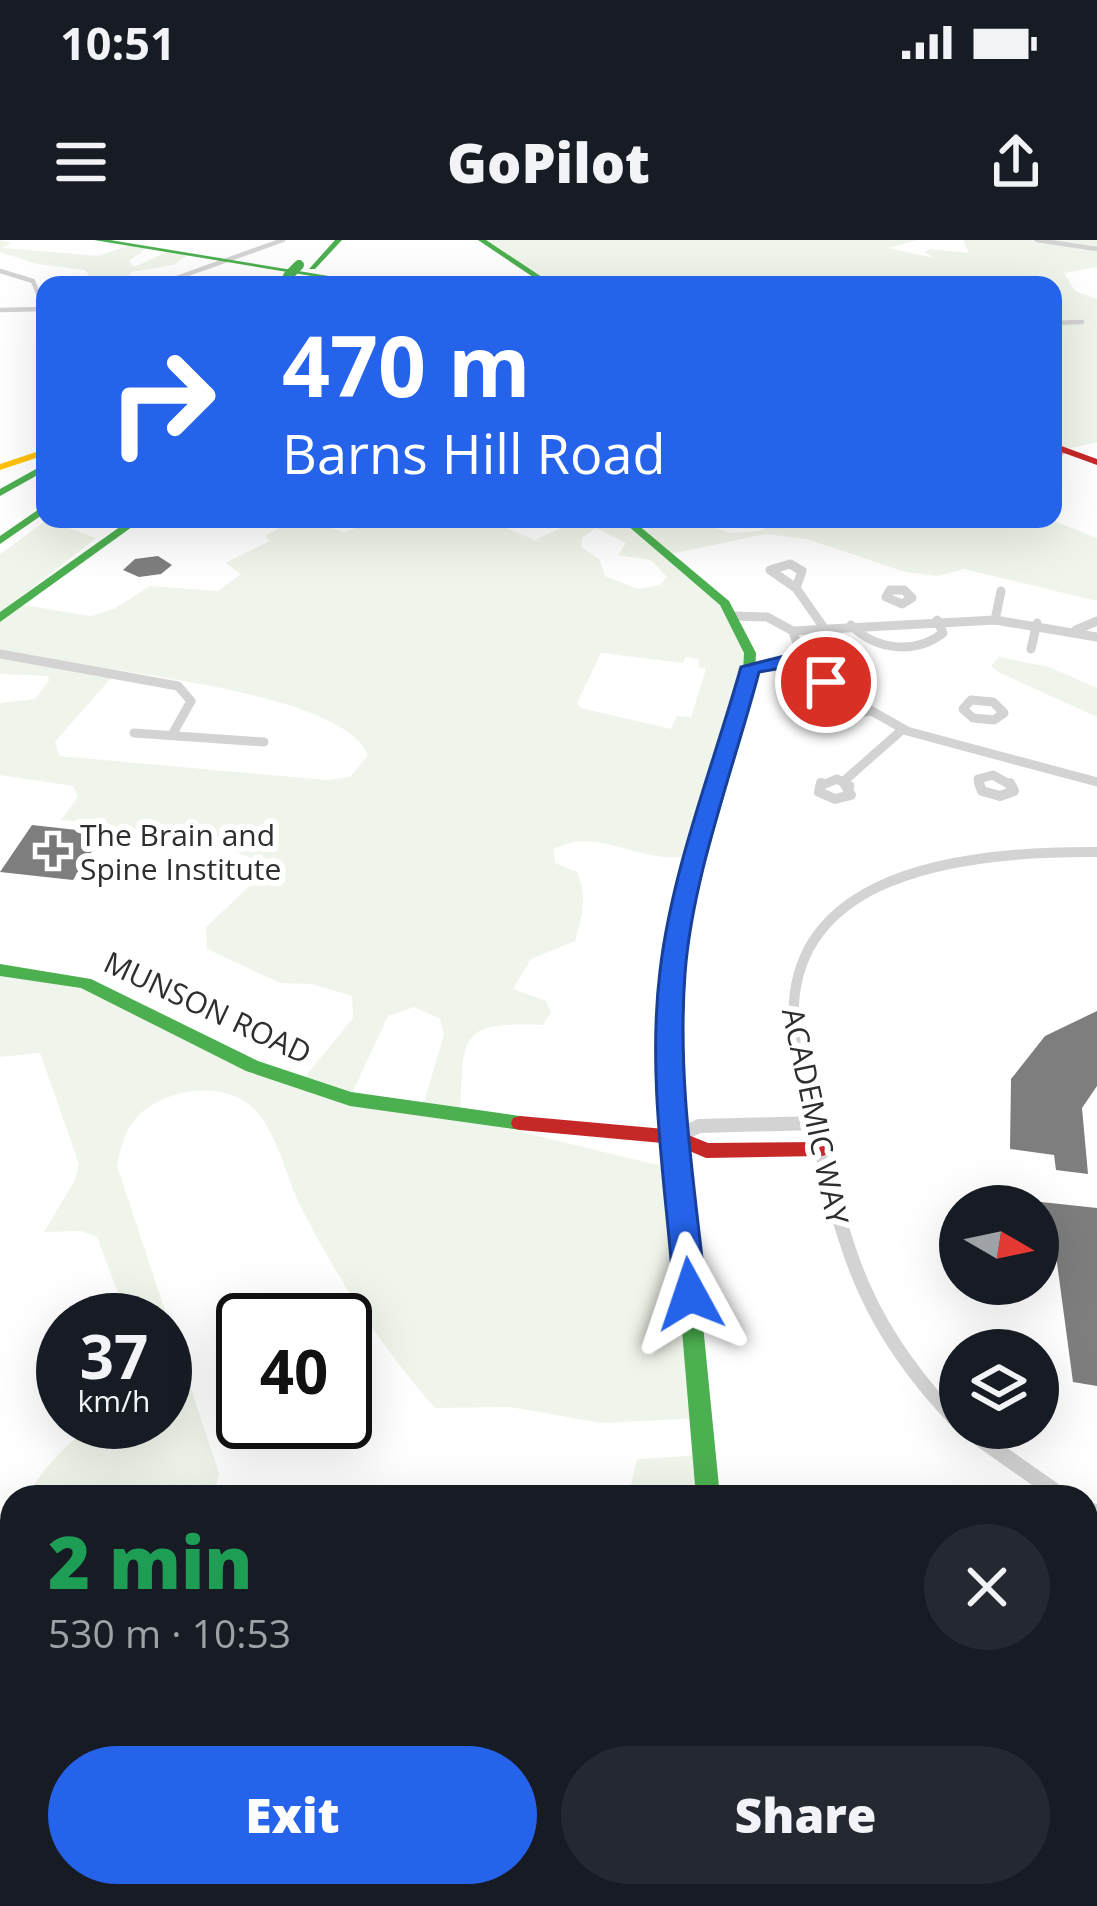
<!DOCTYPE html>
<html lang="en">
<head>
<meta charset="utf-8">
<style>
	body { margin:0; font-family:"Open Sans",sans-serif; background:#242831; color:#f1f3f6; height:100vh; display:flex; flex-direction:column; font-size:45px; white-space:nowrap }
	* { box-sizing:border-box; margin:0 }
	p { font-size:39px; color:#9ea1a6 }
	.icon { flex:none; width:66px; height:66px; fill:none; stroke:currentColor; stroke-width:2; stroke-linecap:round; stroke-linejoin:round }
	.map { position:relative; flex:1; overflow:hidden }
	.details { position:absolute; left:0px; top:1245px; width:1098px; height:423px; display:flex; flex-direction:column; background:#171b24; border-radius:36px 36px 0 0; box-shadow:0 12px 48px #0002 }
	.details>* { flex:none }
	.guide { position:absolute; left:36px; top:36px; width:1026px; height:252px; border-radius:24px; box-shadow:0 12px 48px #0002; background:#2563eb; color:#fff; overflow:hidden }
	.needle { width:78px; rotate:99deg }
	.fabs { position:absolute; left:939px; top:945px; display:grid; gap:24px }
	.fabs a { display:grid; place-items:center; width:120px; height:120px; border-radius:50%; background:#171b24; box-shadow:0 12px 48px #0002; font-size:60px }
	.speed { position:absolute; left:36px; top:1053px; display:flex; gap:24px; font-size:60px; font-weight:700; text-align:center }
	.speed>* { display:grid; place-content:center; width:156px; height:156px; border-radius:50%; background:#171b24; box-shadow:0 12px 48px #0002; line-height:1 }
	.speed small { font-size:30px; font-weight:400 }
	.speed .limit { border:6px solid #111; border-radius:18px; background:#fff; color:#111 }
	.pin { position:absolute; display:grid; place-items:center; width:102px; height:102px; color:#fff; margin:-51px; border:6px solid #fff; border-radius:50%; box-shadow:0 3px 12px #0007 }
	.me { position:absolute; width:132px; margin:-66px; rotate:355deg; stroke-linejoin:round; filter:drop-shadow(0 0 9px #0008) }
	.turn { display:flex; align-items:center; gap:42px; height:252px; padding:0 48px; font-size:54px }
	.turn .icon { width:156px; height:156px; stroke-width:2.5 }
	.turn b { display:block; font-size:84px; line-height:102px }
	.round { display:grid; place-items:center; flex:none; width:126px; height:126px; border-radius:63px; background:#242831 }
	.overview { display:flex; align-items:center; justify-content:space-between; height:204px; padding:0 48px }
	h1 { font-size:72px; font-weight:800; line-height:90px; color:#1e9e55 }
	.action { display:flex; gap:24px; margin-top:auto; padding:24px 48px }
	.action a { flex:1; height:138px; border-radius:72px; background:#2563eb; color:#fff; font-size:48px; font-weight:800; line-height:138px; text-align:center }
	.action a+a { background:#242831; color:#f1f3f6 }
	.status { display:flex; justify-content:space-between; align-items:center; height:84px; padding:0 60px; background:#171b24; direction:ltr }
	.status svg { height:33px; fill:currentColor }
	header { display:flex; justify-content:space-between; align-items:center; height:156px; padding:0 48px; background:#171b24; font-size:54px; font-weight:800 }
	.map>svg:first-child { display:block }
</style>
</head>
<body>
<div class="status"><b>10:51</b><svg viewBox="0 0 49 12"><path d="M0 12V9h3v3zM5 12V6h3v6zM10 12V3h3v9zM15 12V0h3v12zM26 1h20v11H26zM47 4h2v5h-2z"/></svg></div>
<header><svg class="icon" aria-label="menu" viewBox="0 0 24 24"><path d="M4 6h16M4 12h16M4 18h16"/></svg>GoPilot<svg class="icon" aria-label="share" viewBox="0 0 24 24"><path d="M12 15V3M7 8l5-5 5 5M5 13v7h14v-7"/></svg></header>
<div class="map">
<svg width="1097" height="1666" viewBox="0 0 1097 1666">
	<rect width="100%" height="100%" fill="#fff"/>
	<g fill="#f0f5eb" fill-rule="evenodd">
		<path d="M0,0L11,3L2,8L99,16L129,5L147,8L129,21L134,27L169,11L190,14L173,25L131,32L128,39C111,41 100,47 83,42L91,38L85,30L37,24L0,12Z"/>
		<polygon points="481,0 918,0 888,8 934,18 925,12 930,9 969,13 963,0 1097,0 1097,27 1064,33 1075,51 1097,59 1097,202 1064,210 1053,206 1053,45 550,45"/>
		<polygon points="48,279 71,279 63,286 96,298 0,373 0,314"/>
		<path d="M296,279L345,292L378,279H485L535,300L580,279H683L732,293L759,291L789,279H1049L1097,298V361L964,329L938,336L905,332L807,299L765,294L671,314L725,363L751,427L698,613C649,632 600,583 554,609L555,623L577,632C588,658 582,676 575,701L531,719L513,749L546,761L551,772L543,785C453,781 465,798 460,877L678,930L701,1178L602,1183L510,1167L435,1168C384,1111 337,1038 302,969C287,940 280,903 261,877C234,838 168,846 138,876C124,890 121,908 117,926L219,1233L213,1257H25C72,1192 83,1182 165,1182V1080H128L97,997L81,991L44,992L75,940L79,924L40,813L0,817V736L68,739L300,843L353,778L352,756L312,744L280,743L207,709L206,687L271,626L193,595L61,580L78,557L73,546L0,535V463L35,459L49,441L48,436L0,434V378L17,364L90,376L114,369L150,346L218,351L241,334L225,323L270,301L265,296ZM596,288L626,303L618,315L651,320L667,337L660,345L638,349L605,336L599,319L581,307L582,298ZM601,413L683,423L686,417L699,419L698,427L706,429L691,477L677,476L671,489L581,468L577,463ZM118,430C174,440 347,461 368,515L350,537L327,540L59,516L55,502ZM414,767L440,779L444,794L421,873L350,858L388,776Z"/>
		<polygon points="999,417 1049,427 1097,448 1097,477 998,432 991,426"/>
		<polygon points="704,1215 708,1257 628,1257 637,1219"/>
		<polygon points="12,1273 12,1656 746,1656 747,1666 0,1666 0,1288"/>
	</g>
	<g fill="#7e7e7e">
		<polygon points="158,316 172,325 161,334 139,337 123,330 135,319"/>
		<polygon points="32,585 104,593 73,640 0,632"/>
		<polygon points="1097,771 1097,846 1082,868 1088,934 1056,930 1054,915 1010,909 1011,839 1045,796"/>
		<polygon points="1041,962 1097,968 1097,1146 1073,1142 1055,1008 1038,1005"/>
	</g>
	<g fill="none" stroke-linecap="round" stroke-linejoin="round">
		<g stroke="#d3d3d3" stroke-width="4.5">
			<polyline points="1037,0 1097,9"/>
			<polyline points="0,31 33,41 44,69"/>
			<polyline points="157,45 283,0"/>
			<polyline points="0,70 45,69"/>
			<polyline points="1053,83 1082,82"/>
		</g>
		<polyline stroke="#d3d3d3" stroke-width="6" points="1053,220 1064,210"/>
		<g stroke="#d3d3d3" stroke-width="9">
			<polygon points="790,324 802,331 796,348 770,330"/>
			<polyline points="796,348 824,388"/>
			<polygon points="890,350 904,350 912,358 902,364 886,357"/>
			<polyline points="735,376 767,377 793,391 995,380 1097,397"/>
			<polyline points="995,380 1001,351"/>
			<path d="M851,385C875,410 915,415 943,393L937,380"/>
			<polyline points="1076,390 1097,381"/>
			<polyline points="1031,409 1037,383"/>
			<polyline points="0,414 178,446 191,461 172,495"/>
			<polyline points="785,422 907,491 1097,542"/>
			<polyline points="751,427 791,419 798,407 793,391"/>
			<polyline points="845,455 827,462 828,470 843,476 870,471"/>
			<polygon points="971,460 993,462 1004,473 994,480 973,478 963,469"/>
			<polyline points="134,493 264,502"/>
			<polyline points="844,541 903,489"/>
			<polyline points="820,546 837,539 850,546"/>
			<polyline points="980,546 978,539 993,535 1012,546"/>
		</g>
		<g stroke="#d3d3d3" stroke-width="10">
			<polyline points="821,543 819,552 835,559 851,555 844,543"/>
			<polyline points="979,543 982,551 1000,556 1014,551 1010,543"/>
			<path d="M802,834C750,636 950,611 1097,612"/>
		</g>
		<g stroke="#d3d3d3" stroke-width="14">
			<path d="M801,831C843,983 844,1066 960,1185"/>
			<polyline points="676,897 699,886 816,883"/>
			<polyline points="964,1188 983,1201"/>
		</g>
		<g stroke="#d3d3d3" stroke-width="16">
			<polyline points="979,1198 1063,1257"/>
			<polyline points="1086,1268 1097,1273"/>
			<polyline points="876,1656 912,1666"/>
			<polyline points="989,1656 989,1666"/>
		</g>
		<g fill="#4caf50" fill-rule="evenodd">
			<polygon points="94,0 110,0 384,45 366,45"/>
			<polygon points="335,0 342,0 315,29 309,29"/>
			<polygon points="478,0 486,0 554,45 545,45"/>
			<polygon points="45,224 45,231 0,256 0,249"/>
			<polygon points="45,265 45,273 0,304 0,296"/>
			<polygon points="131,279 143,279 0,382 0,372"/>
			<polygon points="620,279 631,279 729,361 756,413 754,451 691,673 679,759 680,852 720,1257 696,1257 662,852 661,759 675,673 742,451 744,413 720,365"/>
			<polygon points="0,724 91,739 258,821 351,852 520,876 527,878 529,883 527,888 520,890 350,866 246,831 81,748 0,736"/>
			<polygon points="732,1656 760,1656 762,1666 732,1666"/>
		</g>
		<g fill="#ffc107" fill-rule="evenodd">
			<polygon points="285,34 292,36 283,45 275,45"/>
			<polygon points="45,209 45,215 0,230 0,224"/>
		</g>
		<g fill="#c62828" fill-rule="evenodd">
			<polygon points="1053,203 1097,219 1097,225 1053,209"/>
			<polygon points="520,876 676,890 708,903 822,902 829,904 832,909 829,914 822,916 706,918 673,904 520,890 513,888 511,883 513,878"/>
		</g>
		<polyline stroke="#4caf50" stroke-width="10" points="288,36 299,25"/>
	</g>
	<path fill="#2563eb" stroke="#184099" stroke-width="3" d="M784,416L836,442L826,448L782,428L759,432C734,527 692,637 685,734C677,841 695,948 706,1054L701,1064H678L674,1054C666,948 647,837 660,731C672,629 713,526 741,427Z"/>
	<path fill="#777" stroke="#fff" stroke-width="4.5" d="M47 593h12v12h12v12h-12v12h-12v-12h-12v-12h12z"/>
	<g text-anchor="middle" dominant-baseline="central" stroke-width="12" stroke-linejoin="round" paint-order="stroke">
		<g font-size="30" fill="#2e2e2e" stroke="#fff" text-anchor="start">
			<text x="80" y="594">The Brain and<tspan x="80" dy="34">Spine Institute</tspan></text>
		</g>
		<g font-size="30" fill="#2e2e2e" stroke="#fff">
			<text transform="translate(208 767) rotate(25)">MUNSON ROAD</text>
			<text transform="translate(816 876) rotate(78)">ACADEMIC WAY</text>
		</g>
	</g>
</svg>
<div class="fabs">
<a><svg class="needle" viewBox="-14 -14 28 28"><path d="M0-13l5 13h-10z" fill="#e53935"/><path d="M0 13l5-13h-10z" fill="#9ea1a6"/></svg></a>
<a><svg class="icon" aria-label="layers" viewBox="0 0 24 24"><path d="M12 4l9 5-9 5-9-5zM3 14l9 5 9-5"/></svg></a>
</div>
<div class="speed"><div>37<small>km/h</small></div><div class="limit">40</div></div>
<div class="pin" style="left:826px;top:442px;background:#d93025"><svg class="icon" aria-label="arrive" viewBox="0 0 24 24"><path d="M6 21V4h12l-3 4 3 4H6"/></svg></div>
<svg class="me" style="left:690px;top:1054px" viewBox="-20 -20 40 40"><path d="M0-17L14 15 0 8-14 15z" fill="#2563eb" stroke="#fff" stroke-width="4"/></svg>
<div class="guide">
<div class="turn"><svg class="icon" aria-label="right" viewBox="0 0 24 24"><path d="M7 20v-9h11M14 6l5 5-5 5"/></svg><div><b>470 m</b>Barns Hill Road</div></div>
</div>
<section class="details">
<div class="overview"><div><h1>2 min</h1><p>530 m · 10:53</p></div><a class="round"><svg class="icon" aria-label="close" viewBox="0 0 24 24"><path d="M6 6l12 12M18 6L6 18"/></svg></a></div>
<div class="action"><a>Exit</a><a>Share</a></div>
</section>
</div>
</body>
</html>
